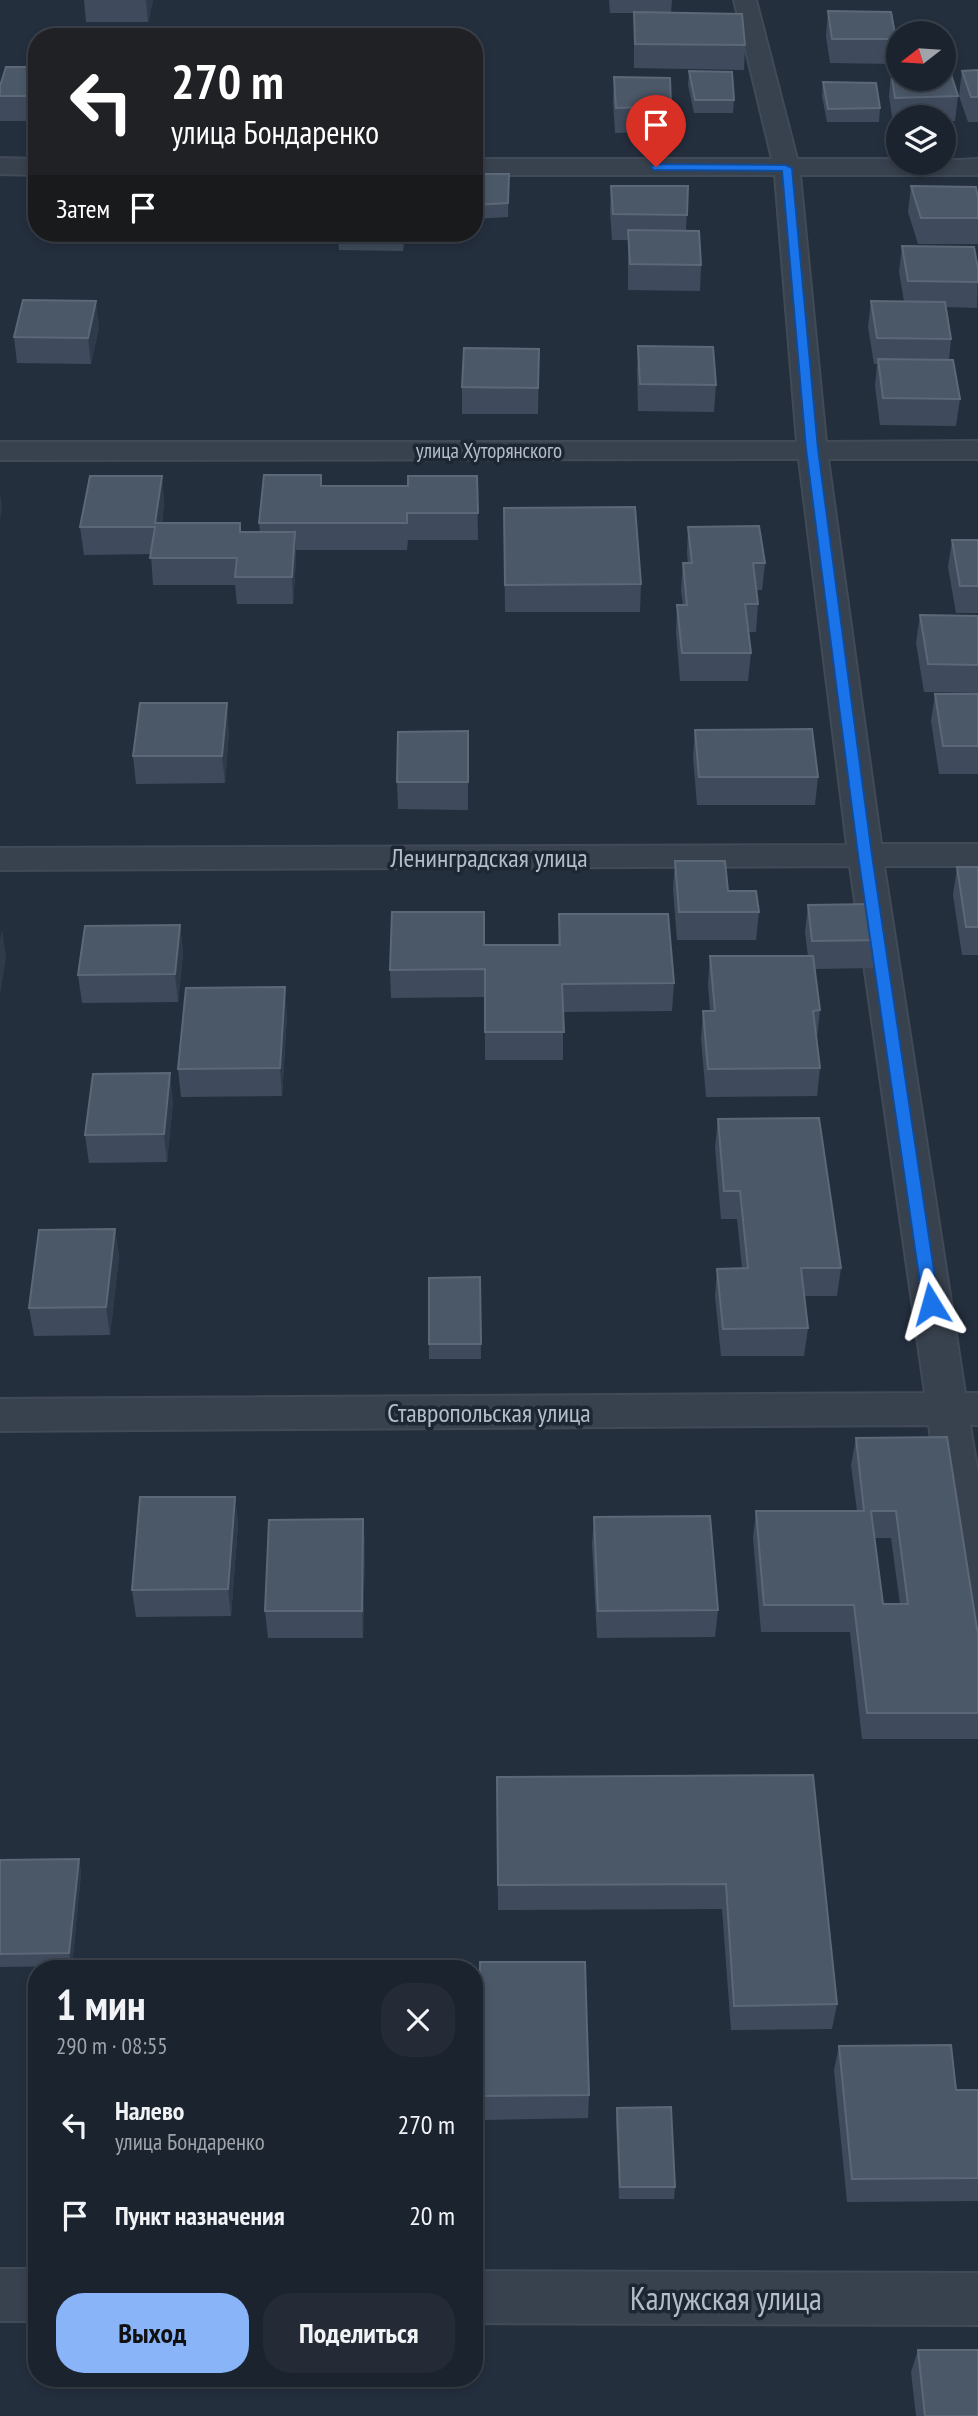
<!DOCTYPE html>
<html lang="ru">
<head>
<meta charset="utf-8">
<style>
	body { margin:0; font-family:"PT Sans Narrow",sans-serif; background:#242b36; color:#f1f3f6; height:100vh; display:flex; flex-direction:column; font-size:26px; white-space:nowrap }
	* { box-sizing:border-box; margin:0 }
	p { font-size:23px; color:#a0a4aa }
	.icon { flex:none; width:38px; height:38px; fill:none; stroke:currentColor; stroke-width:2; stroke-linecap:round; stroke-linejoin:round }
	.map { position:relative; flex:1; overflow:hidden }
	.side { position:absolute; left:28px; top:1960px; width:455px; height:427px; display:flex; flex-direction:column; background:#1b232e; border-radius:28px; box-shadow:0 4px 10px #0003,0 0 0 2px #39404a }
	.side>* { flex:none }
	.top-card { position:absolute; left:28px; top:28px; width:455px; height:214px; border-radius:28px; box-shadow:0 4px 10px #0003,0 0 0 2px #39404a; background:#202124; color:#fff; overflow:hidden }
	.needle { width:46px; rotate:253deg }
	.controls { position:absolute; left:886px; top:21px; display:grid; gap:14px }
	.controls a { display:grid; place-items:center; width:70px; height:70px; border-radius:50%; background:#1b232e; box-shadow:0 4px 10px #0003,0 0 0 2px #39404a; font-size:35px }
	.pin { position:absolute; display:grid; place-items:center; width:60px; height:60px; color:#fff; margin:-72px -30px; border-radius:50% 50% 50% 0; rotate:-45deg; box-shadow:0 0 7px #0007 }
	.pin .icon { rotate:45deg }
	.me { position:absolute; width:77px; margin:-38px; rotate:352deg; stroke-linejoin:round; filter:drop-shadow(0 0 5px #0008) }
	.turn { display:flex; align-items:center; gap:24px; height:147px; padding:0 28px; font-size:32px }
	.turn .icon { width:91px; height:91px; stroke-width:2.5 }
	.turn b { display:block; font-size:49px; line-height:60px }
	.then { display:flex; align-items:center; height:66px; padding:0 28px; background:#0003; gap:14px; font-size:26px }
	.round { display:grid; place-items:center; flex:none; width:74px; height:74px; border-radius:28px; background:#242b36 }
	.overview { display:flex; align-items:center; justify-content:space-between; height:119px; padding:0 28px }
	h1 { font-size:42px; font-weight:800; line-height:52px }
	.button { display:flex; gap:14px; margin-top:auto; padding:14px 28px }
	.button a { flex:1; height:80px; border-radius:28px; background:#8ab4f8; color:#111; font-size:28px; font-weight:800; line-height:80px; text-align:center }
	.button a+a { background:#242b36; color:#f1f3f6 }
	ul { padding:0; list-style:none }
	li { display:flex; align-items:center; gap:21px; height:91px; padding:0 28px }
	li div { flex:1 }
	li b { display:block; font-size:26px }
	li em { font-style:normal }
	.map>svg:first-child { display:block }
</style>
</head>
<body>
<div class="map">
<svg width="978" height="2416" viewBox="0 0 978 2416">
	<rect width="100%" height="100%" fill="#242f3e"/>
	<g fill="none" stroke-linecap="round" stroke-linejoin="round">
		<defs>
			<g id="minor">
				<polygon points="734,0 756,0 797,159 898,159 898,163 978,159 978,175 800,175 826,442 978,441 978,459 828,459 881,844 978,844 978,866 884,866 965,1393 978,1393 978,1425 970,1425 978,1474 978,1633 963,1628 956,1615 929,1425 0,1431 0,1399 925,1393 850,866 0,870 0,848 847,845 799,459 0,460 0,442 797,442 775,175 474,175 474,159 772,159"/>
				<polygon points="0,158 37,159 37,175 0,174"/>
				<rect x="0" y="2269" width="37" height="52"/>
				<polygon points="474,2271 978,2273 978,2325 474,2323"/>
			</g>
		</defs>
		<use href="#minor" stroke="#414a57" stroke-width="4"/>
		<use href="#minor" fill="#38414e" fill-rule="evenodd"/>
	</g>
	<g fill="#3f4b5c" fill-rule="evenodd">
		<polygon points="84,0 153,0 148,22 86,22"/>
		<polygon points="609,0 672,0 671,13 745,45 744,70 634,68 634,13 610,13"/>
		<polygon points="828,11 896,39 893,64 830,63 826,36"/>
		<polygon points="37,67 37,121 0,121 0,86"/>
		<polygon points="978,70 978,122 968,122 959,96 962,71"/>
		<polygon points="689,71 734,100 733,113 694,113 688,85"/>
		<polygon points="891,71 958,96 955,121 943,121 943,117 898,117 898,123 893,123 889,96"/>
		<polygon points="614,77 671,106 670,131 615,133 613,102"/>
		<polygon points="823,82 880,108 879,122 827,122 822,96"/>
		<polygon points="474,174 509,174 508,217 474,219"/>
		<polygon points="611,186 688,186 686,230 701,265 700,291 628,290 628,240 612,240 610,211"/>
		<polygon points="911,186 978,199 978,244 918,244 908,212"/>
		<polygon points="92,233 163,233 162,240 93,239"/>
		<polygon points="338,233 407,233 403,251 339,250"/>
		<polygon points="902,246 978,269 977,308 946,307 951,339 949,360 960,399 956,426 880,425 875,386 877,364 874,364 868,327 871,301 904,301 899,272"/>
		<polygon points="99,327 91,364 17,363 14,337"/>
		<polygon points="638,346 716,385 714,412 638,411 637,372"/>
		<polygon points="539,349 538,414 462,414 462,387"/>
		<polygon points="321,475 322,486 408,486 477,476 478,540 408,540 407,550 296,550 296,559 293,604 237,604 235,585 153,585 151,554 84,555 80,527 162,476 164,503 162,523 240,523 241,532 260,532 259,523"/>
		<polygon points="504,508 641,584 640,612 505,612"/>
		<polygon points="688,527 765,563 762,590 756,590 758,604 756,632 748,632 751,653 748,681 680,681 676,632 677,605 683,605 681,590 683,563 688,563 687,554"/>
		<polygon points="952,540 978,540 978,613 956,613 948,567"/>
		<polygon points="920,615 978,616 978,693 924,692 916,643"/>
		<polygon points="935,694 978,694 978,774 939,774 931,721"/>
		<polygon points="229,730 225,783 136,784 133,756"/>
		<polygon points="695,730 818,777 815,805 697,805 693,757"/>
		<polygon points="468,731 468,810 398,809 397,782"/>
		<polygon points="675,861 728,891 759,912 756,940 677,940 673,889"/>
		<polygon points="957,867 978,867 978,955 962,955 953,895"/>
		<polygon points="808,905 880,940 876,968 815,969 820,1010 817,1038 820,1068 817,1096 706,1097 701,1039 703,1011 710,1011 708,984 710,956 808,956 805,932"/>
		<polygon points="559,914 674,983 672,1011 563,1012 563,1060 485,1060 485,997 391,998 390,970 484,945 558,945"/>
		<polygon points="180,925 183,953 178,1002 82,1003 78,975"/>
		<polygon points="287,1015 282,1096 181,1097 178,1069"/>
		<polygon points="173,1101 167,1162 89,1163 85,1135"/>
		<polygon points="718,1119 841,1268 837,1296 804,1296 808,1328 804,1356 721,1356 715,1296 717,1269 742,1268 737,1219 721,1219 715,1147"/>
		<polygon points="115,1229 119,1257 110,1335 34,1336 29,1308"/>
		<polygon points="480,1277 481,1359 429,1359 429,1278"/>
		<path d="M856,1438L978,1635V1739H862L850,1632H761L753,1538L756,1511H857L851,1465ZM875,1538H891L900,1604H883Z"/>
		<polygon points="235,1497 238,1524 231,1616 136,1617 132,1590"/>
		<polygon points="594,1517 718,1610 715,1637 597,1638 592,1544"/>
		<polygon points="363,1519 365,1546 363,1638 268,1638 265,1611"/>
		<polygon points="813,1775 837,2004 832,2029 731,2030 722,1909 498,1910 497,1777"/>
		<polygon points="79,1859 81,1873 72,1966 0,1967 0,1860"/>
		<polygon points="480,1962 589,2095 588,2118 481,2120"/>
		<polygon points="839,2046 956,2090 978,2090 978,2201 847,2202 834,2070"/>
		<polygon points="617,2108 675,2187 674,2199 619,2199 616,2120"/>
		<polygon points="918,2350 978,2416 916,2416 911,2372"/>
	</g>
	<g fill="#2f3b4b">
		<polygon points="146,0 153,0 148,22"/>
		<polygon points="403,233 407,233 403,251"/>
		<polygon points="96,301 99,327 91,364 88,338"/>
		<polygon points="162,476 164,503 158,550 155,523"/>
		<polygon points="0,493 2,508 0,520"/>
		<polygon points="295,532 296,559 293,604 292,577"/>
		<polygon points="227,703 229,730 225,783 222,756"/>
		<polygon points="180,925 183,953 178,1002 175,974"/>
		<polygon points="2,929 6,957 0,996 0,939"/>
		<polygon points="285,987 287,1015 282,1096 280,1068"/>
		<polygon points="170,1073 173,1101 167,1162 164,1134"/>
		<polygon points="115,1229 119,1257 110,1335 106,1307"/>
		<polygon points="235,1497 238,1524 231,1616 228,1589"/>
		<polygon points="363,1519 365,1546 363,1638 362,1611"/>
		<polygon points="79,1859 81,1873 72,1966 69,1953"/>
	</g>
	<g fill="#4b5868" stroke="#5c6777" stroke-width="2" fill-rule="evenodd">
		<polygon points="828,11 891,12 896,39 832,39"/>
		<polygon points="634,12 742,14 745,45 635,44"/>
		<polygon points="6,67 37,67 37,96 0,96 0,86"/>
		<polygon points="978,70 978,97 971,97 962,71"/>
		<polygon points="689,71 732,72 734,100 695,100"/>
		<polygon points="891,71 898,71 898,79 943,79 943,71 950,71 958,96 895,98"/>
		<polygon points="614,77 670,78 671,106 616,108"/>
		<polygon points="823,82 876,83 880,108 828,109"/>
		<polygon points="474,174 509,174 508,203 474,205"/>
		<polygon points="611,186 688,186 687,215 613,214"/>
		<polygon points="911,186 976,187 978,199 978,218 921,218"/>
		<polygon points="628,230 699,231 701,265 630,264"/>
		<polygon points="902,246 974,247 978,269 978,282 908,281"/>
		<polygon points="23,300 96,301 88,338 14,337"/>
		<polygon points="871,301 945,302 951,339 877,338"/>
		<polygon points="638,346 713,347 716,385 640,384"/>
		<polygon points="464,348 539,349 538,388 462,387"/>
		<polygon points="878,359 953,360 960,399 883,398"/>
		<polygon points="264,475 321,475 321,486 408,486 408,476 477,476 478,513 407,513 407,523 259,523"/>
		<polygon points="90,476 162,476 155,523 240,523 240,532 295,532 292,577 235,577 237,558 150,558 155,527 80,527"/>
		<polygon points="635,507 641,584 505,585 504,508"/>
		<polygon points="759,526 765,563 753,563 758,604 745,604 751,653 682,653 677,605 687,605 683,563 692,563 688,527"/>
		<polygon points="952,540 978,540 978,586 960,586"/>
		<polygon points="920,615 978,616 978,665 928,664"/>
		<polygon points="935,694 978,694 978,746 943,746"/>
		<polygon points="140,703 227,703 222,756 133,756"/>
		<polygon points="812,729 818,777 699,777 695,730"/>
		<polygon points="468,731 468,782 397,782 398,732"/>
		<polygon points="675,861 725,861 728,891 756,891 759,912 679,912"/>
		<polygon points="957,867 978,867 978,927 966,927"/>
		<polygon points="874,904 880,940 812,941 808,905"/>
		<polygon points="392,912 484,912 484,945 560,945 559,914 668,914 674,983 562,984 564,1032 485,1032 485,969 390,970"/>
		<polygon points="180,925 175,974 78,975 85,926"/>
		<polygon points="710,956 813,956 820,1010 813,1011 820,1068 708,1069 703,1011 715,1011"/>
		<polygon points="285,987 280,1068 178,1069 186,988"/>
		<polygon points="170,1073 164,1134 85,1135 93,1074"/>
		<polygon points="819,1118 841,1268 801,1268 808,1328 723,1329 717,1269 748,1268 740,1191 724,1191 718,1119"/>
		<polygon points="115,1229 106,1307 29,1308 39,1230"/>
		<polygon points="480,1277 481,1344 429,1344 429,1278"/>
		<path d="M947,1437L978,1635V1713H867L854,1605H764L756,1511H864L856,1438ZM871,1511H896L908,1604H883Z"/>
		<polygon points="140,1497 235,1497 228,1589 132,1590"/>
		<polygon points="710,1516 718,1610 598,1611 594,1517"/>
		<polygon points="363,1519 362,1611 265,1611 269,1520"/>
		<polygon points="813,1775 837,2004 734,2006 726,1884 498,1885 497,1777"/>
		<polygon points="79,1859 69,1953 0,1954 0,1860"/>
		<polygon points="480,1962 585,1962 589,2095 480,2096"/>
		<polygon points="951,2045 956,2090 978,2090 978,2178 852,2179 839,2046"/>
		<polygon points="671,2107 675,2187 620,2187 617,2108"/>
		<polygon points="918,2350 978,2350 978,2416 925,2416"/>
	</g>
	<polygon fill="#1a73e8" stroke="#114b97" stroke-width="2" points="656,164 786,165 792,168 818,449 872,855 939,1304 931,1310 923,1304 858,855 806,449 782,171 653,170 651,167"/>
	<g text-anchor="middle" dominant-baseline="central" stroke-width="7" stroke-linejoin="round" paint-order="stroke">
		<g font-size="21" fill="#b4bcc9" stroke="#1d2633">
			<text x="489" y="450">улица Хуторянского</text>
		</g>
		<g font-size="26" fill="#b4bcc9" stroke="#1d2633">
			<text x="489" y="857">Ленинградская улица</text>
			<text x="489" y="1412">Ставропольская улица</text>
		</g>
		<g font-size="32" fill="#b4bcc9" stroke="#1d2633">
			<text x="726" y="2298">Калужская улица</text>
		</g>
	</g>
</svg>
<div class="controls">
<a><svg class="needle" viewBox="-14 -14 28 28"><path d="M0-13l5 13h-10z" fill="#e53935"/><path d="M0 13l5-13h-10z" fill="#a0a4aa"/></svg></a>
<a><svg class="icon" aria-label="layers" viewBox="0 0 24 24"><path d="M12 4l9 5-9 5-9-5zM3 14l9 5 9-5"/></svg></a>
</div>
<div class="pin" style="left:656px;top:167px;background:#d93025"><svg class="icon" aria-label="arrive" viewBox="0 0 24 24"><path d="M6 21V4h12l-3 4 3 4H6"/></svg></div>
<svg class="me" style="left:931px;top:1304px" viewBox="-20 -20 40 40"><path d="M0-17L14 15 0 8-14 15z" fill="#1a73e8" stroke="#fff" stroke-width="4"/></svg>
<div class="top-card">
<div class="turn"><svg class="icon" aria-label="left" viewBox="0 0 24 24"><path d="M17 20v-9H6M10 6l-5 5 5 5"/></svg><div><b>270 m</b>улица Бондаренко</div></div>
<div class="then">Затем<svg class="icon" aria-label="arrive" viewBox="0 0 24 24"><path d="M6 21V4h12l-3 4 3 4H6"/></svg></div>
</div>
<section class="side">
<div class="overview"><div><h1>1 мин</h1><p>290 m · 08:55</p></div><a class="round"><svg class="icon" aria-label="close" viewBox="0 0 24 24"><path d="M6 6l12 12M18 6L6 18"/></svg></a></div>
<ul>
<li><svg class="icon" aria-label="left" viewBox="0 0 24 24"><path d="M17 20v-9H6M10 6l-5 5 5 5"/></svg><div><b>Налево</b><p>улица Бондаренко</p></div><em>270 m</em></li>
<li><svg class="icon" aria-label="arrive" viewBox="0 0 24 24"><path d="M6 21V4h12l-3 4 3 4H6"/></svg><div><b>Пункт назначения</b></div><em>20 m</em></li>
</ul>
<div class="button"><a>Выход</a><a>Поделиться</a></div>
</section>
</div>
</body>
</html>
